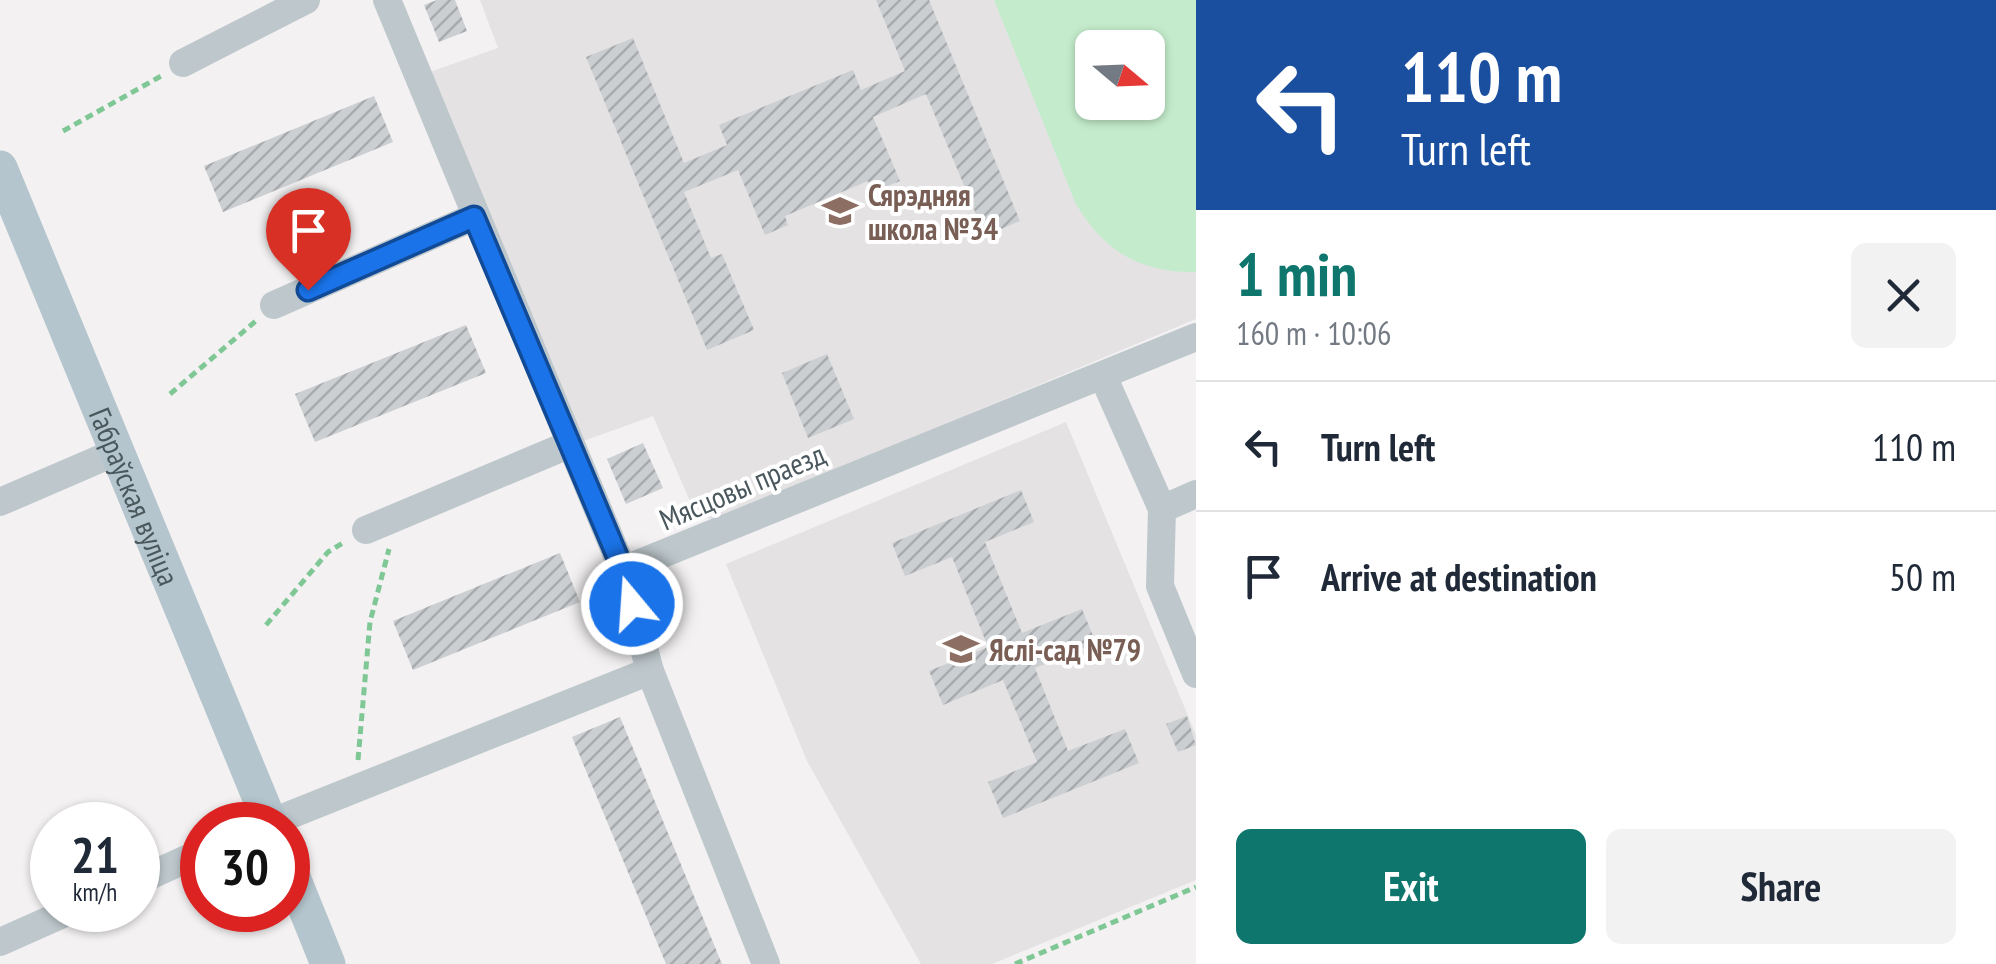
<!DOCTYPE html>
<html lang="en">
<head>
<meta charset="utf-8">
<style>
	body { margin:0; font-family:"PT Sans Narrow",sans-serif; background:#f2f2f3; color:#1f2937; height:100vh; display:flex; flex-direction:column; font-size:38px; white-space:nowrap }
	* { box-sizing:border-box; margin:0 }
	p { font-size:32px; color:#747a83 }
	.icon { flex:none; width:55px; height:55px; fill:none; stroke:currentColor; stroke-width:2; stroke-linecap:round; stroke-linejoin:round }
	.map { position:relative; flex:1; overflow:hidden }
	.sheet { display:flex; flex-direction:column; background:#fff; width:800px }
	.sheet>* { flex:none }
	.guide { background:#1a4fa0; color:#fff; overflow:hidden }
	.needle { width:65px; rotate:109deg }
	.controls { position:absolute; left:1075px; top:30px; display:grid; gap:20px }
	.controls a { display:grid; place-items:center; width:90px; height:90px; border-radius:15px; background:#fff; box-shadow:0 2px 8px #0004; font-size:50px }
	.speed { position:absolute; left:30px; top:802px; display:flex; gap:20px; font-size:50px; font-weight:700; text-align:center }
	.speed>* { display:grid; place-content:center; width:130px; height:130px; border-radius:50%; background:#fff; box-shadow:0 2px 8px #0004; line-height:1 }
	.speed small { font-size:25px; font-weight:400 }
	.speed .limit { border:15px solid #d22; background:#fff; color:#111 }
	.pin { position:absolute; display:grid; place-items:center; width:85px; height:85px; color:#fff; margin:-102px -42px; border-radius:50% 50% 50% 0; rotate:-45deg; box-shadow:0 0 10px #0007 }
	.pin .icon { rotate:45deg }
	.me { position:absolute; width:110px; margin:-55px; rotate:342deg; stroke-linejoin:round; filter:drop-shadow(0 0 8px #0008) }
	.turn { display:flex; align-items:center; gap:35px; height:210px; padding:0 40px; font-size:45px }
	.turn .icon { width:130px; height:130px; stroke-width:2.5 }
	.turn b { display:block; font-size:70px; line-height:85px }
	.round { display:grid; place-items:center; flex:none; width:105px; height:105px; border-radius:15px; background:#f2f2f3 }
	.headline { display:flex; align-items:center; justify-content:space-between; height:170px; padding:0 40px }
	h1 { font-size:60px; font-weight:700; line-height:75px; color:#0f766e }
	.primary-button { display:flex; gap:20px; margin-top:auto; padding:20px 40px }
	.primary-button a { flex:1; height:115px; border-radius:15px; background:#0f766e; color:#fff; font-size:40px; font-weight:700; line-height:115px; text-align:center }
	.primary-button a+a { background:#f2f2f3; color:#1f2937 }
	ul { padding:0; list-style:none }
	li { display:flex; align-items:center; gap:30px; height:130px; padding:0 40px; border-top:2px solid #e0e1e3 }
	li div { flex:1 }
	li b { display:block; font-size:38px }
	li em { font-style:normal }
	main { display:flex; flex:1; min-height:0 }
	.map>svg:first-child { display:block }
</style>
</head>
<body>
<main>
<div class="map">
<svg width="1196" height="964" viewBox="0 0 1196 964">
	<defs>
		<pattern id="building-hatch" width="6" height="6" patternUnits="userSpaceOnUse" patternTransform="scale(2.5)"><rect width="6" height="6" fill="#cccfd2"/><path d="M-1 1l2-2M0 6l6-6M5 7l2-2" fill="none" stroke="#a8abae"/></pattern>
	</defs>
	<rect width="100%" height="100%" fill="#f3f1f2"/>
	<g fill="#e4e2e3" fill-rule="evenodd">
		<path d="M480,0H1196V319L715,520L696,515L653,416L578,443L427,73L498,48ZM1092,48H1148V102H1092Z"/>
		<polygon points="1066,422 1196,735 1196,880 992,964 921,964 807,761 726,564"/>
	</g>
	<path fill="#c4eccc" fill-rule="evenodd" d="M994,0H1196V272C1140,273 1103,251 1075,202ZM1092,48H1148V102H1092Z"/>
	<g fill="url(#building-hatch)">
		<polygon points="437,0 455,0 467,31 439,42 424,5"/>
		<polygon points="876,0 929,0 1020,221 985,236 926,94 873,117 900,181 873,192 868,181 785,216 788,225 765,235 738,170 684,192 711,258 722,254 754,330 707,350 586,57 633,38 684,163 727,145 719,125 853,70 861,90 905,71"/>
		<polygon points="374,96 393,142 223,212 204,166"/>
		<polygon points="466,325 486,373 315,442 295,394"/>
		<polygon points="827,354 854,419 808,438 782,373"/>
		<polygon points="643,443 663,488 626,504 607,459"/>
		<polygon points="1021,490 1034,522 985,542 1022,633 1082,609 1096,643 1035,668 1068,751 1125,729 1139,763 1003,818 988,782 1037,762 1003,680 943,705 929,671 988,647 952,557 905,576 892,543"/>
		<polygon points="560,553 580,602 413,670 393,621"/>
		<polygon points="1187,716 1196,745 1178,752 1166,724"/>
		<polygon points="620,717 637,758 722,964 666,964 572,737"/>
	</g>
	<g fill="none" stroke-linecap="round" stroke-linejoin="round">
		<g stroke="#7fc896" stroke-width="5" stroke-dasharray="8 5" stroke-linecap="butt">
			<polyline points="63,131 163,75"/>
			<polyline points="170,394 257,320"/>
			<polyline points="266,625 328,552 346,541"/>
			<polyline points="358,760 370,622 389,549"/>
			<polyline points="1015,964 1196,887"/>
		</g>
		<g stroke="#bec8cc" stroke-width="28">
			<polyline points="387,0 623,570"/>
			<polyline points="183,63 306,0"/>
			<polyline points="274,305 474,217"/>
			<polyline points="1103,376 1162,509 1160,586 1196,674"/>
			<polyline points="0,502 116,452"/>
			<polyline points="1162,509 1196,494"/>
			<polyline points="366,530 568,445"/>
			<polyline points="650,671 766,964"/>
			<polyline points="265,825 650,671 623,570 1196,337"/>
			<polyline points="138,881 202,852"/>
			<polyline points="0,942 72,910"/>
		</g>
		<g stroke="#b4c5cd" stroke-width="35">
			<path id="s1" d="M0,168L271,825"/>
			<polyline points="288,865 328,964"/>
		</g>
	</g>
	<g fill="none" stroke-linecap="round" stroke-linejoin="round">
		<defs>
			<polyline id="route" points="308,290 474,217 623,570 632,604"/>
		</defs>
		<use href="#route" stroke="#114b97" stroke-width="25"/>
		<use href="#route" stroke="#1a73e8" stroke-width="18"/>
	</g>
	<defs>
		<symbol id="school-bare" viewBox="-9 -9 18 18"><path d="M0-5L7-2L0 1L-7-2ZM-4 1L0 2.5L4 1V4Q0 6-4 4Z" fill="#8d6e63" stroke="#fff" stroke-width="2.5" paint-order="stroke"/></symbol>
	</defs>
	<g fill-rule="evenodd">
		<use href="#school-bare" x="815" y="186" width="50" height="50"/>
		<use href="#school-bare" x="936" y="624" width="50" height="50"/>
	</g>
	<g text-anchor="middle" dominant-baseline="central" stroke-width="8" stroke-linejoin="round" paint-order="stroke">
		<g font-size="30" font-weight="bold" fill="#785e54" stroke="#fff" text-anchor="start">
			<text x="868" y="194">Сярэдняя<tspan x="868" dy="34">школа №34</tspan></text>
			<text x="989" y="649">Яслі-сад №79</text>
		</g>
		<g font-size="30" fill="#4a585d" stroke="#fff">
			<text transform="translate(742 486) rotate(-23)">Мясцовы праезд</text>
			<text stroke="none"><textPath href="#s1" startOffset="355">Габраўская вуліца</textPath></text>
		</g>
	</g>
</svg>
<div class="controls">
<a><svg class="needle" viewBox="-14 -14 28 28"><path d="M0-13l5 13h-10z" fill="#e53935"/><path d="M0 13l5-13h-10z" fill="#747a83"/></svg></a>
</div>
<div class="speed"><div>21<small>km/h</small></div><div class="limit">30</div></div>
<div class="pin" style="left:308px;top:290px;background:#d93025"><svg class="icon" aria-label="arrive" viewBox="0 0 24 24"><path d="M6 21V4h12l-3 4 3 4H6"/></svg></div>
<svg class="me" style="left:632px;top:604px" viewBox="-20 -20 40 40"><circle r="17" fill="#1a73e8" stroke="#fff" stroke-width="3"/><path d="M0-11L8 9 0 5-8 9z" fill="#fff"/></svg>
</div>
<section class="sheet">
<div class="guide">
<div class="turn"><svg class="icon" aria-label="left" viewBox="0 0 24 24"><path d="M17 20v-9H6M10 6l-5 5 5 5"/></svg><div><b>110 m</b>Turn left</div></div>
</div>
<div class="headline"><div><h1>1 min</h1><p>160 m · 10:06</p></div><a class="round"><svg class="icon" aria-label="close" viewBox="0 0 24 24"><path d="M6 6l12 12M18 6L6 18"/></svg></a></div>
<ul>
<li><svg class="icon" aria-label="left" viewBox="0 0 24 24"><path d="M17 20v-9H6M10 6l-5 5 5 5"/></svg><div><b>Turn left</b></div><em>110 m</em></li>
<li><svg class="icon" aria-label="arrive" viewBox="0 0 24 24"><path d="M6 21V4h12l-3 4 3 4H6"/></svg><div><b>Arrive at destination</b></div><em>50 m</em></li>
</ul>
<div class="primary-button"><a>Exit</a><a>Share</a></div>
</section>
</main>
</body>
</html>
